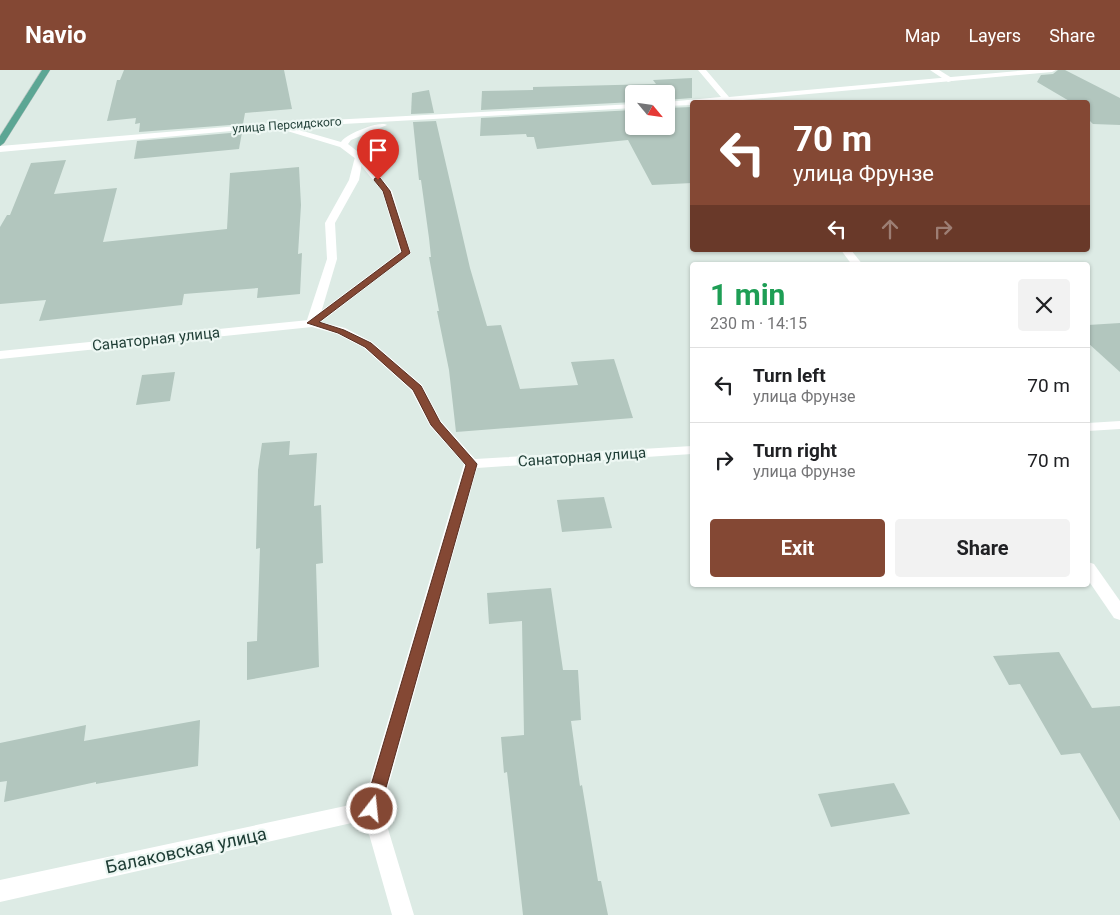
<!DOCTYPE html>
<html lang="en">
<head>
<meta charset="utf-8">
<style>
	body { margin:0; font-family:Roboto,sans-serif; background:#f2f2f2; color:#202124; height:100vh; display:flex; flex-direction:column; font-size:19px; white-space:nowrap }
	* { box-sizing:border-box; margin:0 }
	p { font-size:16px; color:#757577 }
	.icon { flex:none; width:28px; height:28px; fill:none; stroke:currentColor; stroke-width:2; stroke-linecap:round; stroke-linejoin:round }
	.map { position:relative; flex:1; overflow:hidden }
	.panel { position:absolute; left:690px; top:192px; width:400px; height:325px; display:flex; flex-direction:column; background:#fff; border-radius:5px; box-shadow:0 1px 4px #0004 }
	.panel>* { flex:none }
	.hud { position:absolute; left:690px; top:30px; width:400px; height:152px; border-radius:5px; box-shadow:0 1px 4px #0004; background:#844834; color:#fff; overflow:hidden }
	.needle { width:32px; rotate:119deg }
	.buttons { position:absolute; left:625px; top:15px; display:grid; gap:10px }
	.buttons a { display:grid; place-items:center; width:50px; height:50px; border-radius:5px; background:#fff; box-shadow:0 1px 4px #0004; font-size:25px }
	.pin { position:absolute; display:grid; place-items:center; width:42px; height:42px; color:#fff; margin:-51px -21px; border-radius:50% 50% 50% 0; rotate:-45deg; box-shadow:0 0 5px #0007 }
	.pin .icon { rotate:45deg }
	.me { position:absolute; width:55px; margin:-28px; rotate:16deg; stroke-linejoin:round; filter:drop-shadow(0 0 4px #0008) }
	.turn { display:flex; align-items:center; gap:18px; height:105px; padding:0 20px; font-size:22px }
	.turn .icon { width:65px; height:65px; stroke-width:2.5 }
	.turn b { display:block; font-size:35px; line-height:42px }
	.lanes { display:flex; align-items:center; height:48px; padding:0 20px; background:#0003; justify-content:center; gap:25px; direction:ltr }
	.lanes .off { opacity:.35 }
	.round { display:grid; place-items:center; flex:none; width:52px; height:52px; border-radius:5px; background:#f2f2f2 }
	.head { display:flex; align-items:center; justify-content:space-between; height:85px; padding:0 20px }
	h1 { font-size:30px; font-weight:700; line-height:38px; color:#1e9e55 }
	.cta { display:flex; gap:10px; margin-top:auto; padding:10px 20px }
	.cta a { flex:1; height:58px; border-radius:5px; background:#844834; color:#fff; font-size:20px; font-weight:700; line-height:58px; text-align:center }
	.cta a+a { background:#f2f2f2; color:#202124 }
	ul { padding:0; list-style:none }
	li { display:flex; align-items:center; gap:15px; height:75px; padding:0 20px; border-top:1px solid #e0e0e0 }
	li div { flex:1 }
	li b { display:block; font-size:19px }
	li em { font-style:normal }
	header { display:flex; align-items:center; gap:30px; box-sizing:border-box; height:70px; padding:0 25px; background:#844834; color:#fff }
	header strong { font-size:24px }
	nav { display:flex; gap:28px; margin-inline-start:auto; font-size:18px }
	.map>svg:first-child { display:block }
</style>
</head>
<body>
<header>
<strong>Navio</strong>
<nav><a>Map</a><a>Layers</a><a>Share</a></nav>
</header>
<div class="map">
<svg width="1120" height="845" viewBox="0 0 1120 845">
	<rect width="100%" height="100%" fill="#ddebe5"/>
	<g fill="#b2c6be">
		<polygon points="124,0 284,0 292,39 245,43 243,54 139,62 140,53 135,54 136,48 107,51 117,10 120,10"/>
		<polygon points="1058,0 1065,0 1120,28 1120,55 1093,54 1088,49 1088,32 1071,32 1037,12 1041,5 1053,4"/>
		<polygon points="692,8 692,28 666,30 666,24 634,24 634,32 481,40 482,21 533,20 533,17 656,14 653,10"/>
		<polygon points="429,20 434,43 411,44 412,23"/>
		<polygon points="692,37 692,113 652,115 628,70 537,79 534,67 527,67 526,64 480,66 481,48 634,40 634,56 666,56 666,38"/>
		<polygon points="436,51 470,198 487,256 501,255 520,319 578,315 571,292 614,289 633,348 456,362 449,300 437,241 439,241 429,187 431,187 429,168 421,110 419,110 413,52"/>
		<polygon points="242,62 239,79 134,89 137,71"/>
		<polygon points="66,90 54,124 117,118 103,172 227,159 230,103 299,97 301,135 298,184 302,183 300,224 257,228 258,218 184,224 182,235 39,251 46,230 0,234 0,157 7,145 10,145 31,93"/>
		<polygon points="1120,253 1120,302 1088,273 1088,255"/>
		<polygon points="175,302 170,331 136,335 142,305"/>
		<polygon points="290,371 289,385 317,383 314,436 321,435 323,493 316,494 319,597 247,610 247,572 257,571 260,478 256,479 258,400 262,373"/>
		<polygon points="604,427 612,458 562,462 557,430"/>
		<polygon points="551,518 563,600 578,600 581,650 571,651 580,716 582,715 598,811 601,811 608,845 523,845 507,702 504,703 501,667 524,665 522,551 489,554 487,523"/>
		<polygon points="1059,582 1092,638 1120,636 1120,751 1080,683 1061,685 1020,614 1009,615 993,586"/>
		<polygon points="200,650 198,696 96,714 96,712 4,732 7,711 0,712 0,673 86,655 84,671"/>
		<polygon points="894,713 910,744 831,757 818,724"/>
	</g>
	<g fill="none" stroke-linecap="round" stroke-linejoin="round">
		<defs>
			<polygon id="primary" points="42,0 50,0 4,73 0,76 0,66"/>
		</defs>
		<use href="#primary" stroke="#c0c8c6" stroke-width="1"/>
		<g fill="#fff" fill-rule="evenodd">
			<polygon points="930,0 939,0 955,10 948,12"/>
			<polygon points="359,84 363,87 359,110 335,153 337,189 318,253 316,256 308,256 306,253 327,189 325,153 349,110 355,87"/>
		</g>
		<g fill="#fff" fill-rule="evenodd">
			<polygon points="698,0 706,0 729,27 1028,0 1056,0 1052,2 732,31 732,32 692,32 692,35 666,36 666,32 721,27"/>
			<path d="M634,34V38L289,57L341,72C346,64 380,50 387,55L351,70L348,74L362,85L392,121L411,183L321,252L345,258L372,272L422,315L441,351L475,389L692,376V384L477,398L382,739L414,845H392L365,750L0,832V810L364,732L464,394L430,356L411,320L364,278L337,264L312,257L0,289V281L309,250L400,182L382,121L356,89L340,77L274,57L0,82V76L274,53Z"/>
			<polygon points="841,180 851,180 863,195 852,195"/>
			<polygon points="1120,351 1120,359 1088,361 1088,353"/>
			<polygon points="1088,492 1094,494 1120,531 1120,550 1114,548 1088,510"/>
		</g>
		<use href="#primary" fill="#5ca694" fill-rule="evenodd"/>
	</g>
	<polygon fill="#844834" stroke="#562f22" points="375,108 380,108 390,121 410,183 319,252 344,260 371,273 421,316 440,352 477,394 380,739 378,744 372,746 366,744 364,739 466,395 431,355 413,320 365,277 338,263 307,253 402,182 383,121 374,110"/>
	<g text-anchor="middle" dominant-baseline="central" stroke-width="4.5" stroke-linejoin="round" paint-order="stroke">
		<g font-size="12" fill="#1d3c34" stroke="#edf7f3">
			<text transform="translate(287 55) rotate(-4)">улица Персидского</text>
		</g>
		<g font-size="15" fill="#1d3c34" stroke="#edf7f3">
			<text transform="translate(156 269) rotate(-6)">Санаторная улица</text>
			<text transform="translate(582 387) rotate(-4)">Санаторная улица</text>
		</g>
		<g font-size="18" fill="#1d3c34" stroke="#edf7f3">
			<text transform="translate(186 780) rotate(-12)">Балаковская улица</text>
		</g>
	</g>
</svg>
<div class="buttons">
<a><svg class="needle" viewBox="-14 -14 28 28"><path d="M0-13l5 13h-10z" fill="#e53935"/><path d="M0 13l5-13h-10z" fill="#757577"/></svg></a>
</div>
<div class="pin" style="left:378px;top:110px;background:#d93025"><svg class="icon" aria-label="arrive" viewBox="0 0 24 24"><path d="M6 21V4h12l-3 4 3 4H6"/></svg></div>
<svg class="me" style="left:372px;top:739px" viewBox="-20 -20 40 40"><circle r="17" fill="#844834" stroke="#fff" stroke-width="3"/><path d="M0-11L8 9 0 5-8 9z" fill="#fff"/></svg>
<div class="hud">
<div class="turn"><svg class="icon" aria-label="left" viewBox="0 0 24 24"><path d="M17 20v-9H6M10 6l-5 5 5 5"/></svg><div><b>70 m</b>улица Фрунзе</div></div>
<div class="lanes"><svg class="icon" aria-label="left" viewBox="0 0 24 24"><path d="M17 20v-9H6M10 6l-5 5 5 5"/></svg><svg class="icon off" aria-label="ahead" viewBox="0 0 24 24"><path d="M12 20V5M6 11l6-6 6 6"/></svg><svg class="icon off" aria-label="right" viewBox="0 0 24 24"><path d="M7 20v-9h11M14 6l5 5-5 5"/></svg></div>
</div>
<section class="panel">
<div class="head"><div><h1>1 min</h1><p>230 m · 14:15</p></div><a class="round"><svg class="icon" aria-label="close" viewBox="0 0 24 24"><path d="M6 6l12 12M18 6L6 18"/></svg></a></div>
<ul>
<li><svg class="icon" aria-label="left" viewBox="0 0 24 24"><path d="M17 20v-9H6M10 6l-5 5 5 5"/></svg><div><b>Turn left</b><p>улица Фрунзе</p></div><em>70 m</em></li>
<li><svg class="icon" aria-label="right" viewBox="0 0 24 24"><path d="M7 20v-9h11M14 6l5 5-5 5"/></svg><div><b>Turn right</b><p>улица Фрунзе</p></div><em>70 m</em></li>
</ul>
<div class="cta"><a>Exit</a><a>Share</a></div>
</section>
</div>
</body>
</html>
